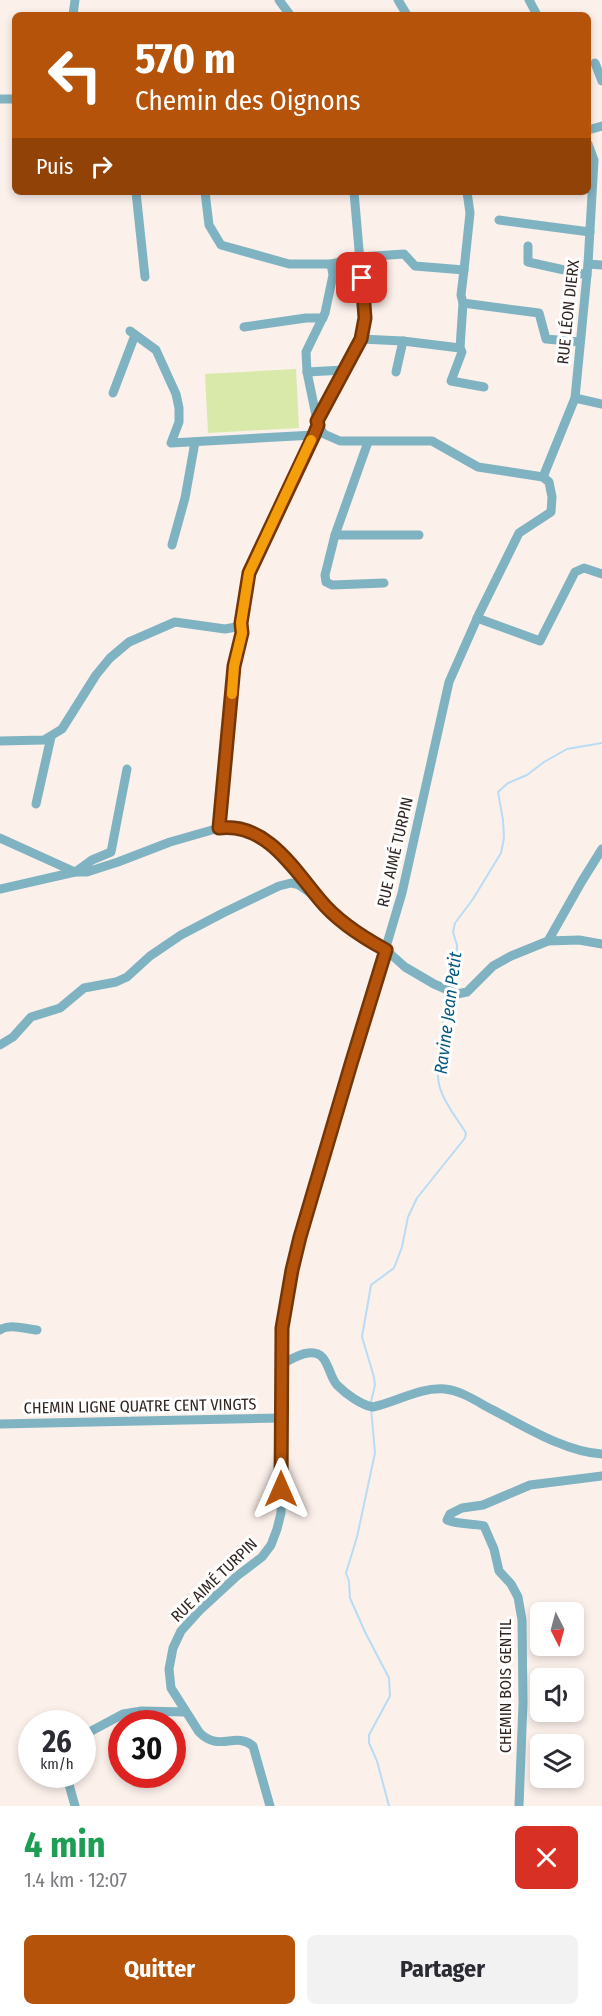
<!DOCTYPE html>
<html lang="fr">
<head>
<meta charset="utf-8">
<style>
	body { margin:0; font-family:"Fira Sans Condensed",sans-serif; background:#f2f2f3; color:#2b2b33; height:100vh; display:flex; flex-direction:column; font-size:22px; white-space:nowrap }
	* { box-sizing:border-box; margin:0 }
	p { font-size:20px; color:#7c7c81 }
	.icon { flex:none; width:33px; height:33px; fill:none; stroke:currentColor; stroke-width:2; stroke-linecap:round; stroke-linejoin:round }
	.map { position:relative; height:1806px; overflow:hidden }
	.details { display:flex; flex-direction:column; background:#fff; flex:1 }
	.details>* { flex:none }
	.hud { position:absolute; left:12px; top:12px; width:579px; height:183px; border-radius:9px; box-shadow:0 3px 9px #0003; background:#b45309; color:#fff; overflow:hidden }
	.needle { width:39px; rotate:174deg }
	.buttons { position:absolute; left:530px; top:1602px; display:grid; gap:12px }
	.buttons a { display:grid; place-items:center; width:54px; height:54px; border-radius:9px; background:#fff; box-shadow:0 3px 9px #0003; font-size:30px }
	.speed { position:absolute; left:18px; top:1710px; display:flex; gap:12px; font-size:30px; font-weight:700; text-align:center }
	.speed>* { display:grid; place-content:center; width:78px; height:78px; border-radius:50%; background:#fff; box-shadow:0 3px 9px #0003; line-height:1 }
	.speed small { font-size:15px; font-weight:400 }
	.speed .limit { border:9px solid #d22; background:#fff; color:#111 }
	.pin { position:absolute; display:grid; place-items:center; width:51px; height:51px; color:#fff; margin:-26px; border-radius:12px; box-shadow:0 3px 9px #0006 }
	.me { position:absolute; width:66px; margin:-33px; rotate:0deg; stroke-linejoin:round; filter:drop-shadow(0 0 4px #0008) }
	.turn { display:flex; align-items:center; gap:21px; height:126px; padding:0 24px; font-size:27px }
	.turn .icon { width:78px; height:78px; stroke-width:2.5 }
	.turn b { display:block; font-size:42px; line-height:51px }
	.then { display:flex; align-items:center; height:57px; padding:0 24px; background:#0003; gap:12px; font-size:22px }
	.round { display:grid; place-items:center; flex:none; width:63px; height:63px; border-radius:9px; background:#f2f2f3 }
	.summary { display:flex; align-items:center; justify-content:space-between; height:102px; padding:0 24px }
	h1 { font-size:36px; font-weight:700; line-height:45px; color:#1e9e55 }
	.button { display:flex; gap:12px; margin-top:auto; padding:12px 24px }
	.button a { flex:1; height:69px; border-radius:9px; background:#b45309; color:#fff; font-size:24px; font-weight:700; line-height:69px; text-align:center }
	.button a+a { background:#f2f2f3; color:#2b2b33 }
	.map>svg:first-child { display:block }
</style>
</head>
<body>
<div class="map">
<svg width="602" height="1806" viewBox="0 0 602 1806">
	<rect width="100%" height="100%" fill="#fcf0eb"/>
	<polygon fill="#d8e9a9" points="296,369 299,428 208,433 205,374"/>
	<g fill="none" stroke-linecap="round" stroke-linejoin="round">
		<g stroke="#b8dcf5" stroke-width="2">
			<polyline points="451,989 456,970 457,945 453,932 455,923 473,899 501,853 504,838 503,820 498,792 508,783 527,775 544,762 567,749 602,743"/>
			<path d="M371,1402L375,1385L374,1377L362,1337L371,1285L394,1268L402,1247L408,1217L417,1198L465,1138L466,1133C457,1118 445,1105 440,1088C433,1064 443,1019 450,995"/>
			<polyline points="371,1408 375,1453 357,1537 346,1573 349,1581 350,1598 365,1632 389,1678 390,1696 369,1735 369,1743 377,1761 389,1806"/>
		</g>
		<g stroke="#80b3c2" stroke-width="9">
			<polyline points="279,0 290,15"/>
			<polyline points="398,0 407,15"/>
			<polyline points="529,0 537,15"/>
			<polyline points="73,15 75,0"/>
			<polyline points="595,63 602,81"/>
			<polyline points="0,99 15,99"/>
			<polyline points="588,130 602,126"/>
			<polyline points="136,192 145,277"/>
			<polyline points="205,192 209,225 221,245 289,264 331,264 360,257 404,254 415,266 464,270 461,295 463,303 539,313 546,339 580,342"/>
			<polyline points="499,220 590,232"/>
			<polyline points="528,246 528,262 587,275"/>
			<polyline points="331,264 333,275 325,313 306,352 307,372 318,425 324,434 340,441 432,441 478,467 543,477"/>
			<polyline points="588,264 602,265"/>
			<polyline points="464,270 470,213 467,192"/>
			<polyline points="244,327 306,318 323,318"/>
			<polyline points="130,331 156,350 176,394 179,408 179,422 171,443 314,435"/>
			<polyline points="361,339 403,341 460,348 462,352 451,381 484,387"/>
			<polyline points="460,348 463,303"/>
			<polyline points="307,372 344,370"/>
			<polyline points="396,372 403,341"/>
			<polyline points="113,393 135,335"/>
			<polyline points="575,398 602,404"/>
			<polyline points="317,421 361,339 365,319 354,192"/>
			<polyline points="368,442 335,535 325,575 326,582 332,585 384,583"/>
			<polyline points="543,477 575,398 588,264 594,160 588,144"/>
			<polyline points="335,535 419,535"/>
			<polyline points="172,545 185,498 195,442"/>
			<polyline points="477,618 540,641 575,572 584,568 602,574"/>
			<polyline points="0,741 44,740 62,729 96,675 110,658 129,642 175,622 225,629 236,627 241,623"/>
			<polyline points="36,804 51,737"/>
			<polyline points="219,828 234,666 242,633 241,623 249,573 318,425"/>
			<polyline points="0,838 75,872"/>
			<polyline points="77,871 92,860 111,852 127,769"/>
			<polyline points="0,889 75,872 87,872 118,862 170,842 219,828 229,826 243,829 262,839 279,850 314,891 319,899 355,931 386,950 405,967 434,984 457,994 467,992 493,966 511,956 548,941 579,940 602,944"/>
			<polyline points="548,941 582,881 602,849"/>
			<polyline points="0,1045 13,1037 31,1017 60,1008 84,988 116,982 127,977 150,956 181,935 223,913 279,886 291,883 299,885 312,894"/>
			<path d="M0,1330C9,1323 25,1329 37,1330"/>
			<path d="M282,1364C290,1360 299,1354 308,1353C329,1350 327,1374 337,1385C346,1394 361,1405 373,1407C397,1402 419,1387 445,1389C462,1391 476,1401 491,1409C524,1426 565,1452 602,1454"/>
			<polyline points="0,1424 281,1418"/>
			<polyline points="82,1736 123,1714 142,1711 185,1712"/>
			<polyline points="66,1774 75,1806"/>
			<path d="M270,1806L253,1746C235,1731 219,1753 199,1732L171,1688L169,1669L173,1648L181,1631L199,1611L237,1576L262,1557L271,1545L277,1529L281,1513L282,1328L292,1270L300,1237L402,893L449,682L479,614L519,533L551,512L552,497L549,482L543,477"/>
			<path d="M519,1806L523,1703L522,1620L518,1597L511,1584L499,1571L494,1549L484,1526C471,1523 460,1525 447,1520L450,1514L462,1508L483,1505L530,1485L602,1476"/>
		</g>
	</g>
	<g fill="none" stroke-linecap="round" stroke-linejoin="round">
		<defs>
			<path id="route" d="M281,1489L282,1328L292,1270L300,1237L351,1064L386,950C362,937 337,921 320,900C294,869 266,822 219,828L234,666L242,633L241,623L249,573L314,435L318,425L317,421L361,339L365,318L362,278"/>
		</defs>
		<use href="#route" stroke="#753606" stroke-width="15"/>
		<use href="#route" stroke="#b45309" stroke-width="10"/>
		<polyline stroke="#f59e0b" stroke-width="10" points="232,694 234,666 242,633 241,623 249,573 311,440"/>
	</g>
	<g text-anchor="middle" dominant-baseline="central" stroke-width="6" stroke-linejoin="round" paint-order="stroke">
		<g font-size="16" fill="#312622" stroke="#fff">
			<text transform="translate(568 312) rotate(-84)">RUE LÉON DIERX</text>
			<text transform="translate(395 852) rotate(-77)">RUE AIMÉ TURPIN</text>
			<text transform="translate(140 1406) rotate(-1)">CHEMIN LIGNE QUATRE CENT VINGTS</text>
			<text transform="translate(214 1580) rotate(-44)">RUE AIMÉ TURPIN</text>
			<text transform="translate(505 1686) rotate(-90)">CHEMIN BOIS GENTIL</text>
		</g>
		<g font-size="18" font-style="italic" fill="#065980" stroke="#fff">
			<text transform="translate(448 1013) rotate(-83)">Ravine Jean Petit</text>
		</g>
	</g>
</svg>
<div class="buttons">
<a><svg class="needle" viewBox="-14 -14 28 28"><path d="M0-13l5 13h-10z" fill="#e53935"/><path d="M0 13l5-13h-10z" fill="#7c7c81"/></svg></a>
<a><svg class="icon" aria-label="sound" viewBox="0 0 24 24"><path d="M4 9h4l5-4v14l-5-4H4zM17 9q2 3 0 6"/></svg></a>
<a><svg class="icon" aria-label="layers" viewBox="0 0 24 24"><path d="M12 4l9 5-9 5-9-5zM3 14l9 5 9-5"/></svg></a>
</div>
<div class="speed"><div>26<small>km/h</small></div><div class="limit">30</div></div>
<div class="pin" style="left:362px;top:278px;background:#d93025"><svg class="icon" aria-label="arrive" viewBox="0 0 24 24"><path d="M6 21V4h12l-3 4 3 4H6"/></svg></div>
<svg class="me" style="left:281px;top:1489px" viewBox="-20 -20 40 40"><path d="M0-17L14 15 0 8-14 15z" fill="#b45309" stroke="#fff" stroke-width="4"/></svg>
<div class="hud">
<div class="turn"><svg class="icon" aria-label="left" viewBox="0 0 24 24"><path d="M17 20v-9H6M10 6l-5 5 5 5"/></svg><div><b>570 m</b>Chemin des Oignons</div></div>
<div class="then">Puis<svg class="icon" aria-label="right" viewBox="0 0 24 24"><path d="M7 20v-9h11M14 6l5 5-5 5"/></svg></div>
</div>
</div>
<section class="details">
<div class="summary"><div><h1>4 min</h1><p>1.4 km · 12:07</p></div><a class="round" style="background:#d93025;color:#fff"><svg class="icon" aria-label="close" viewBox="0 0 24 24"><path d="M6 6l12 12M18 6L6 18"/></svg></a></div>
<div class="button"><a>Quitter</a><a>Partager</a></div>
</section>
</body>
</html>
